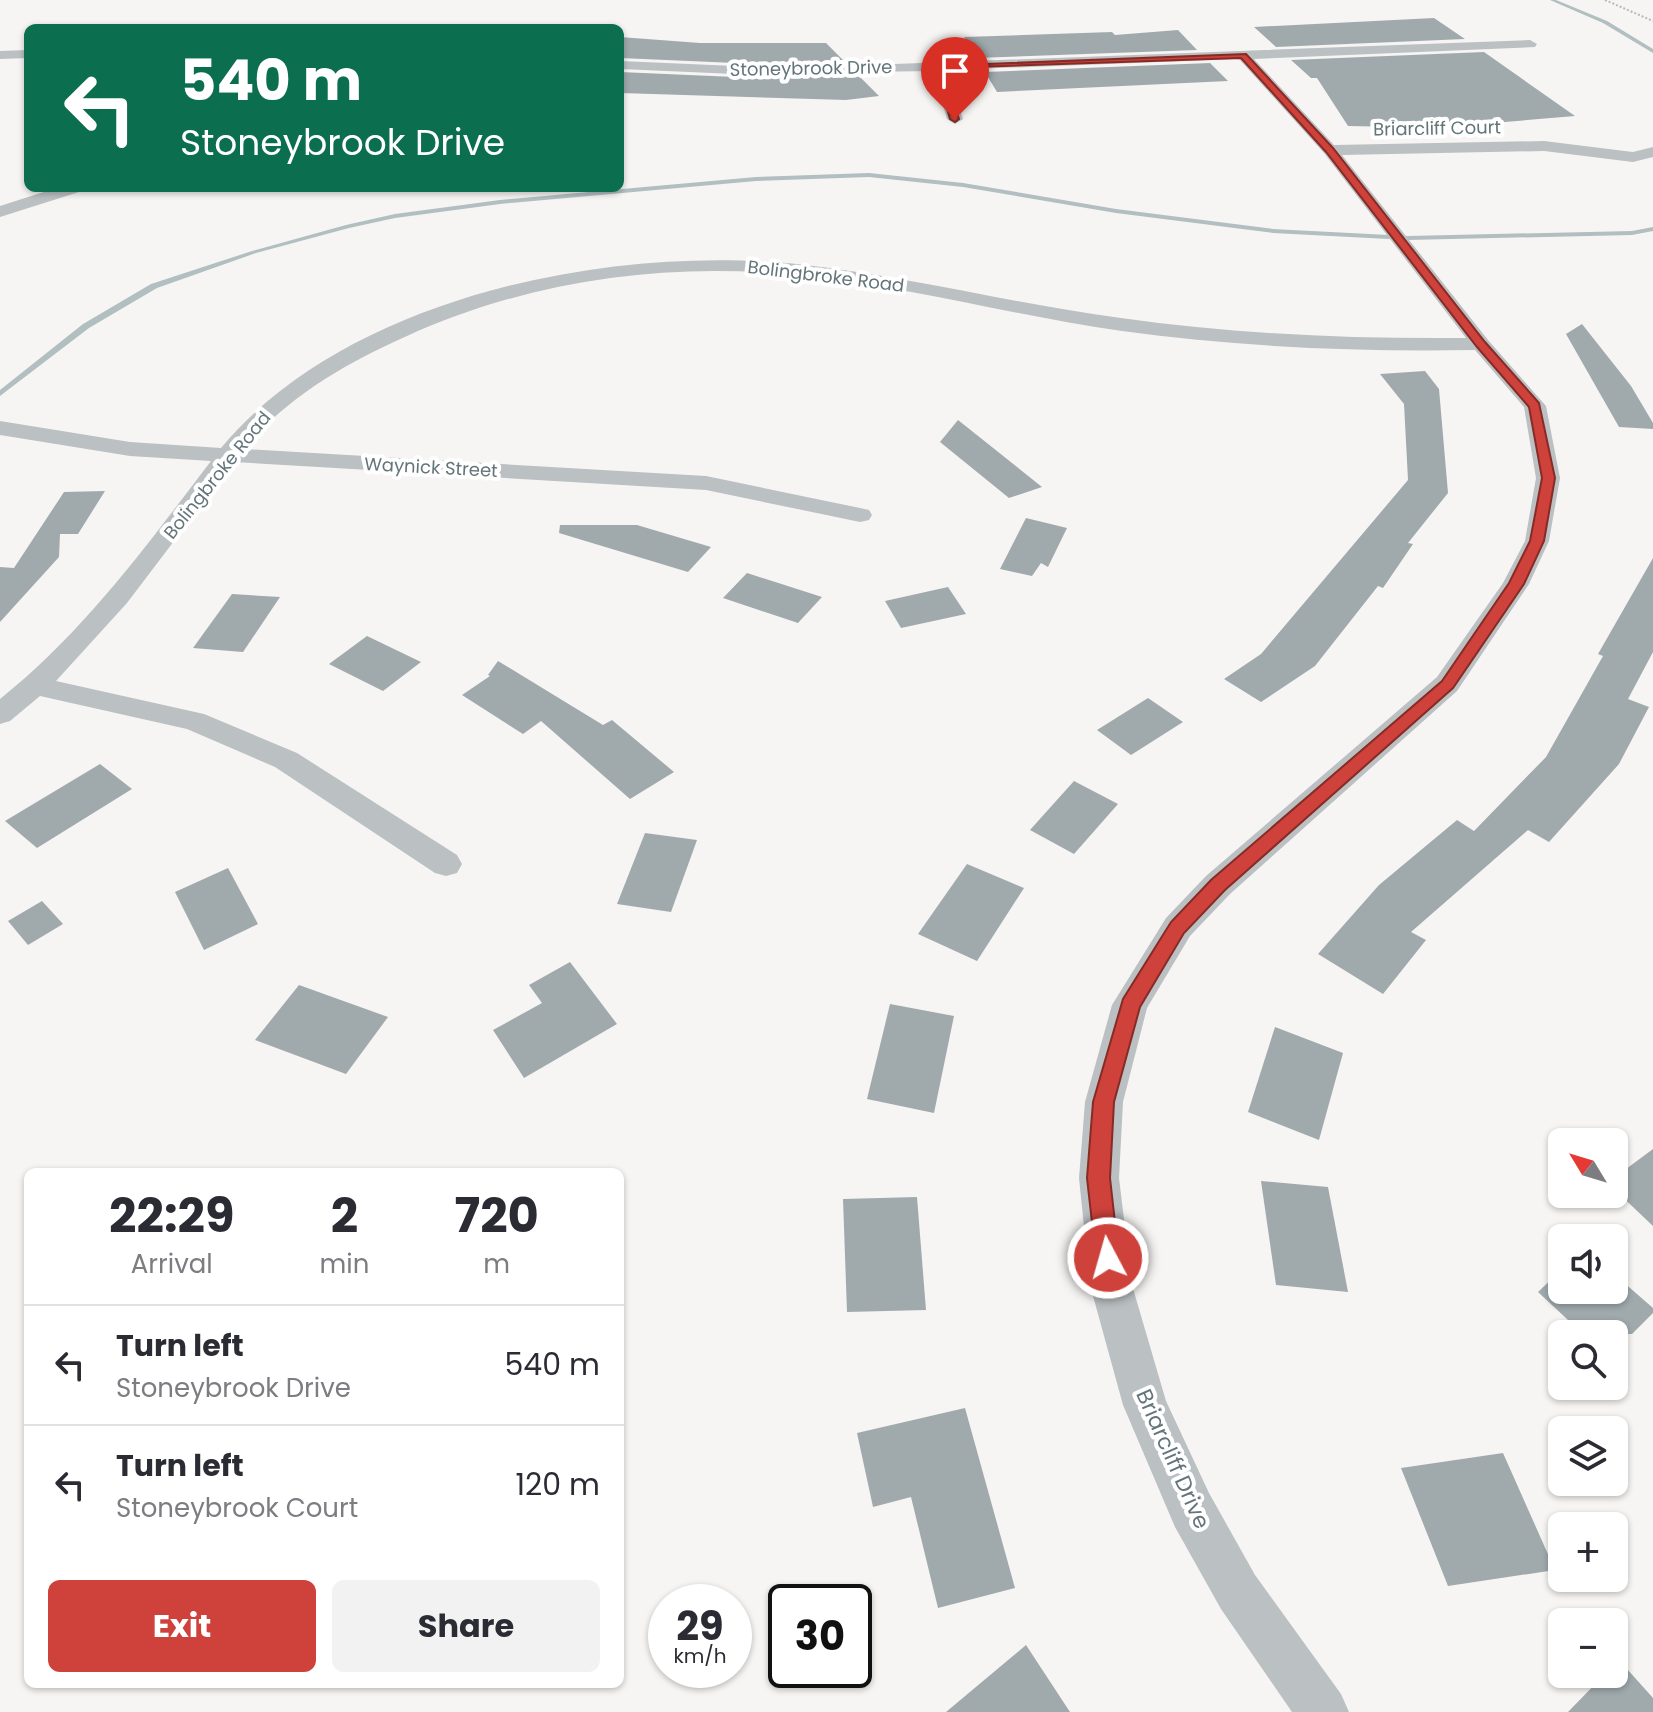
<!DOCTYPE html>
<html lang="en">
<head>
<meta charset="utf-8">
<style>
	body { margin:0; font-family:Poppins,sans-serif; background:#f2f2f3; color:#2b2b33; height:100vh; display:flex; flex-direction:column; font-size:30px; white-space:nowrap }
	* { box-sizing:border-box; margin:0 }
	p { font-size:26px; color:#7c7c81 }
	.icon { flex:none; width:44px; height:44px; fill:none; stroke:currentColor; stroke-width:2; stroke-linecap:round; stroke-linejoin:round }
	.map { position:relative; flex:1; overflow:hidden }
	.side { position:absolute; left:24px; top:1168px; width:600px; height:520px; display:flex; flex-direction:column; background:#fff; border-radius:12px; box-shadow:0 2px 6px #0004 }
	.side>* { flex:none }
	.banner { position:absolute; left:24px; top:24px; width:600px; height:168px; border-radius:12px; box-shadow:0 2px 6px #0004; background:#0b6e4f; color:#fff; overflow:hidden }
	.needle { width:52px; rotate:308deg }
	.buttons { position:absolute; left:1548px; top:1128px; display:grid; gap:16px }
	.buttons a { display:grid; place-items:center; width:80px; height:80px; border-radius:12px; background:#fff; box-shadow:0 2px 6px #0004; font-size:40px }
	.speed { position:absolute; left:648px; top:1584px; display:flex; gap:16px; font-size:40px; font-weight:700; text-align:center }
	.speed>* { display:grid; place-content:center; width:104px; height:104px; border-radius:50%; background:#fff; box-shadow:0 2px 6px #0004; line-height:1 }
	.speed small { font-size:20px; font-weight:400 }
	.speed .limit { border:4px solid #111; border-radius:12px; background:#fff; color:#111 }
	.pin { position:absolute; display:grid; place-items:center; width:68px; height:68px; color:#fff; margin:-82px -34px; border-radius:50% 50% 50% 0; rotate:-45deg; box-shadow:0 0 8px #0007 }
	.pin .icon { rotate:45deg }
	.me { position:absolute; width:88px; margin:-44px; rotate:354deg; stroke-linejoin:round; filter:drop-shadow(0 0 6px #0008) }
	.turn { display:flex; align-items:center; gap:28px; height:168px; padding:0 24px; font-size:36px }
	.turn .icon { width:104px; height:104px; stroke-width:2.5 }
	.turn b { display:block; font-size:56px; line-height:68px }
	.eta { display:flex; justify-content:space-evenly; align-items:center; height:136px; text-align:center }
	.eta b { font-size:48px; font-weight:700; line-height:56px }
	.action { display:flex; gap:16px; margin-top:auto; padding:16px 24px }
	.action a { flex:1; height:92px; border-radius:12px; background:#ce423b; color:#fff; font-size:32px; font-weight:700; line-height:92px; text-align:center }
	.action a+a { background:#f2f2f3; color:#2b2b33 }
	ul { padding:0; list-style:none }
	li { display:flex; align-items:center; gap:24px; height:120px; padding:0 24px; border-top:2px solid #e1e1e2 }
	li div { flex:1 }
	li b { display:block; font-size:30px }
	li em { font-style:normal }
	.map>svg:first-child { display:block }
</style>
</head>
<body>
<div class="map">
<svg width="1653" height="1712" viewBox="0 0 1653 1712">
	<rect width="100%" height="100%" fill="#f6f5f3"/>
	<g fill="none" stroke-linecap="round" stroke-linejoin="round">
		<g fill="#b1bfc1" fill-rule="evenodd">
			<polygon points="1550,0 1556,0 1607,21 1653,49 1653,53 1603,23"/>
			<polygon points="869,173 963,183 1116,209 1273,229 1408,236 1632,231 1653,227 1653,231 1632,235 1408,240 1273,233 1116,213 963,187 869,177 756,181 500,204 395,218 349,228 256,253 157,288 89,328 0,396 0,390 83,324 151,284 252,251 346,225 395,214 500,200 756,177"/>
		</g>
	</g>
	<g fill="#a0aaad">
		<polygon points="1434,18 1465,39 1276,47 1254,27"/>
		<polygon points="1178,30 1197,50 976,58 964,37 1112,32 1115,35"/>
		<polygon points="620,37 700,43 826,43 845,62 735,63 620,58"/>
		<polygon points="1484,52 1575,116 1493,123 1397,125 1399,127 1348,126 1317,78 1311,78 1291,60"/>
		<polygon points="1210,63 1228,81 997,92 985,72"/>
		<polygon points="620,72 735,77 858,75 879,96 846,100 620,93"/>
		<polygon points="1582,324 1631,386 1653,423 1653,429 1619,427 1566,334"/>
		<polygon points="1425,371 1439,389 1448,493 1408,543 1413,544 1383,588 1378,586 1315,666 1261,702 1224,679 1261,654 1408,480 1404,404 1380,374"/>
		<polygon points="958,420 1042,487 1009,498 940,442"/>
		<polygon points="105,491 78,534 60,534 59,557 0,622 0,567 14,568 64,492"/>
		<polygon points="1026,518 1067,528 1048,567 1041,563 1032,576 1000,569"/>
		<polygon points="560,525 637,525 711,547 688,572 559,533"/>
		<polygon points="1653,558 1653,652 1628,699 1649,707 1619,764 1549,842 1528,830 1411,932 1426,940 1383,994 1318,954 1379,885 1457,820 1474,831 1546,757 1603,656 1598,654"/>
		<polygon points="747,573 822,597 798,623 723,598"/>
		<polygon points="948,587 966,614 901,628 885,601"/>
		<polygon points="232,594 280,597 243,652 193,648"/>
		<polygon points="367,636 421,662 383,691 329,664"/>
		<polygon points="498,661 603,725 612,720 674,772 630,799 541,721 523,734 462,695 490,676 488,675"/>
		<polygon points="1148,698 1183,722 1131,755 1097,730"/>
		<polygon points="100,764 132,789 37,848 5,821"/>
		<polygon points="1074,781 1118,804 1074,854 1030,830"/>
		<polygon points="645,833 697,840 671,912 617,904"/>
		<polygon points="967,864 1024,888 977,961 918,934"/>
		<polygon points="228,868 258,924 204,950 175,892"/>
		<polygon points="42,901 63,924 28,945 8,921"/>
		<polygon points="570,962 617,1024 524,1078 493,1030 542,1003 529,985"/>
		<polygon points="299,985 388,1017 346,1074 255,1040"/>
		<polygon points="890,1004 954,1016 934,1113 867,1099"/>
		<polygon points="1275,1027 1343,1053 1319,1140 1248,1112"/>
		<polygon points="1653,1149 1653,1226 1614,1189 1614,1178"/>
		<polygon points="1261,1181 1328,1187 1348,1292 1276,1285"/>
		<polygon points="917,1197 926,1310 847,1312 843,1199"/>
		<polygon points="1562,1269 1562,1290 1614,1290 1614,1274 1653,1308 1653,1313 1632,1334 1583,1334 1538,1292"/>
		<polygon points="965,1408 1015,1588 938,1608 911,1497 873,1507 857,1433"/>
		<polygon points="1503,1453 1555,1570 1448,1586 1401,1468"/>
		<polygon points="1026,1645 1070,1712 946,1712"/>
		<polygon points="1619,1660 1653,1698 1653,1712 1568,1712 1605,1674 1614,1674 1614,1665"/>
	</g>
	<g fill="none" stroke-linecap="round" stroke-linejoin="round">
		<polyline stroke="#b5b9ba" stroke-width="2" stroke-dasharray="2 2" stroke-linecap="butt" points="1605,0 1653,21"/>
		<g fill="#bbc0c2" fill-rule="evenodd">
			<path d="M1530,40L1537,44L1535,47L1254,59L1334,145L1544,141L1633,152L1653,147V157L1633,162L1544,151L1342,155L1488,340L1546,406L1560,478L1549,541L1529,584L1457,691L1230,894L1190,936L1147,1008L1123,1102L1119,1178L1132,1285L1166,1401L1209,1493L1255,1575L1341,1694L1349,1712H1292L1221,1609L1175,1527L1123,1405L1090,1285L1079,1178L1085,1102L1112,1005L1166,918L1206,876L1437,677L1503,583L1525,541L1536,478L1524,407L1475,350C1357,352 1239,347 1122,331C1015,316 911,287 804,276C669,261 530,280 407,336C346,363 287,397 244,449L706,476L860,508L869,510L872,515L869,520L860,522L706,490L234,462L127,603L56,681L204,714L297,753L457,855L462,864L457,873L446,876L435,873L275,767L187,729L40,696L10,721L0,724V699C84,632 147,545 211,461L130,456L0,435V421L130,442L221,448C348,295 616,243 805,265C911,277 1015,304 1121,318C1235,334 1350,339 1466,338L1324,153L1239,59L947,70L963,119L955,124L947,119L933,71L735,74L620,69V61L735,66L869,65Z"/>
			<polygon points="28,50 28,58 0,59 0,51"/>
			<polygon points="56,188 81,188 79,192 0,217 0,206"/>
		</g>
	</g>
	<polygon fill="#ce423b" stroke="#862b26" stroke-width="2" points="1246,54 1333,148 1485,342 1539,403 1555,478 1544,541 1524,584 1453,688 1225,890 1184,933 1140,1007 1114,1102 1110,1178 1119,1258 1116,1266 1108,1270 1099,1266 1096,1258 1087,1178 1093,1102 1123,999 1171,922 1211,880 1442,681 1509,583 1530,541 1542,478 1529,407 1477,347 1326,152 1241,58 944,68 959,119 955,122 950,119 935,66"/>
	<g text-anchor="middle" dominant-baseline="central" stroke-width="8" stroke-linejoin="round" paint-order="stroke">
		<g font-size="18" fill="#64757a" stroke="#fff">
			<text transform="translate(811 68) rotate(-1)">Stoneybrook Drive</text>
			<text transform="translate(1437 128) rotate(-1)">Briarcliff Court</text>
			<text transform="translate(826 276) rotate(7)">Bolingbroke Road</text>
			<text transform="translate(431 467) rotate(3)">Waynick Street</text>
			<text transform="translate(217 475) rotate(-51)">Bolingbroke Road</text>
		</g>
		<g font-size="22" fill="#64757a" stroke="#fff">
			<text transform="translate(1173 1459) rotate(66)">Briarcliff Drive</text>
		</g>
	</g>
</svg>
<div class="buttons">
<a><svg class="needle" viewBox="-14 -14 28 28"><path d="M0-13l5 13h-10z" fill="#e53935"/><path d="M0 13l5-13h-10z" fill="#7c7c81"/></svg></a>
<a><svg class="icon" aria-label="sound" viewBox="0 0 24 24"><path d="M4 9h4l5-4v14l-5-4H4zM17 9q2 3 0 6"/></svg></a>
<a><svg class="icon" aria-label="search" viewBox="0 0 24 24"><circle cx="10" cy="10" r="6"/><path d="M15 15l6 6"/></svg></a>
<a><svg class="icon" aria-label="layers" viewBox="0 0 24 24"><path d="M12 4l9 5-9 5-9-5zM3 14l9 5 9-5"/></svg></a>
<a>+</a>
<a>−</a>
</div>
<div class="speed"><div>29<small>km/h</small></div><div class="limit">30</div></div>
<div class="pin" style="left:955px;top:119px;background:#d93025"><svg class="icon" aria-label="arrive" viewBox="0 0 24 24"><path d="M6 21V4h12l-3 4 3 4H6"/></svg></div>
<svg class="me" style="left:1108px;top:1258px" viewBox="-20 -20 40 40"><circle r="17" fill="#ce423b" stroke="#fff" stroke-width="3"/><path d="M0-11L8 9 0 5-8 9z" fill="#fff"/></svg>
<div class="banner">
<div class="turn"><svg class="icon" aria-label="left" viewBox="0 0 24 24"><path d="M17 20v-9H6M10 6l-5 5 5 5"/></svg><div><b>540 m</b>Stoneybrook Drive</div></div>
</div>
<section class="side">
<div class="eta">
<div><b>22:29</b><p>Arrival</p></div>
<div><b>2</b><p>min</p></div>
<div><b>720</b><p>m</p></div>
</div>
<ul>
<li><svg class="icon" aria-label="left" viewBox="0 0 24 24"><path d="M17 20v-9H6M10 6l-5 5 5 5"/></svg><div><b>Turn left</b><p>Stoneybrook Drive</p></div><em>540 m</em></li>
<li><svg class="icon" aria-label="left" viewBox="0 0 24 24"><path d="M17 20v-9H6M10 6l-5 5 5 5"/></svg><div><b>Turn left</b><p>Stoneybrook Court</p></div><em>120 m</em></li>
</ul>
<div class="action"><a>Exit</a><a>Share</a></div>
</section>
</div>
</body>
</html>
